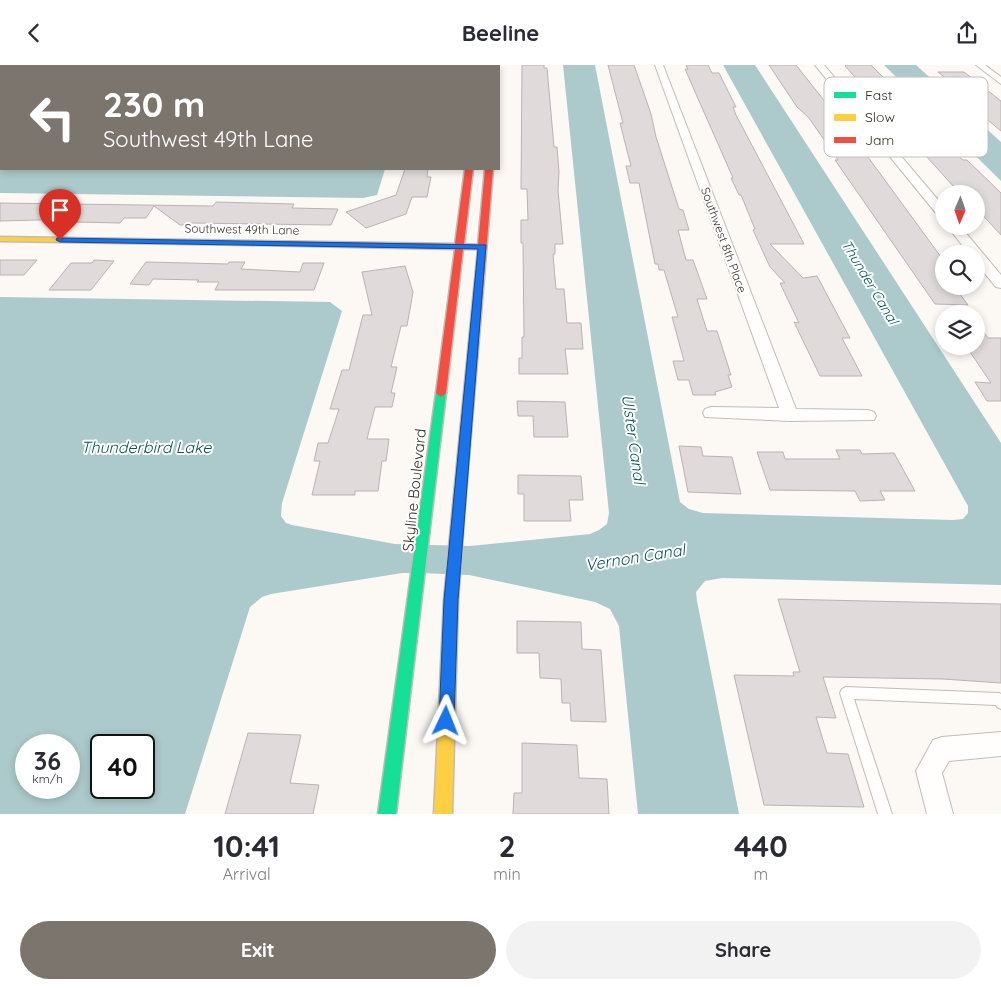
<!DOCTYPE html>
<html lang="en">
<head>
<meta charset="utf-8">
<style>
	body { margin:0; font-family:Quicksand,sans-serif; background:#f2f2f3; color:#2b2b33; height:100vh; display:flex; flex-direction:column; font-size:19px; white-space:nowrap }
	* { box-sizing:border-box; margin:0 }
	p { font-size:16px; color:#7c7c81 }
	.icon { flex:none; width:28px; height:28px; fill:none; stroke:currentColor; stroke-width:2; stroke-linecap:round; stroke-linejoin:round }
	.map { position:relative; height:749px; overflow:hidden }
	.details { display:flex; flex-direction:column; background:#fff; flex:1 }
	.details>* { flex:none }
	.guide { position:absolute; left:0px; top:0px; width:500px; height:105px; box-shadow:0 2px 8px #0003; background:#7b756e; color:#fff; overflow:hidden }
	.needle { width:32px; rotate:182deg }
	.controls { position:absolute; left:935px; top:120px; display:grid; gap:10px }
	.controls a { display:grid; place-items:center; width:50px; height:50px; border-radius:50%; background:#fff; box-shadow:0 2px 8px #0003; font-size:25px }
	.speed { position:absolute; left:15px; top:669px; display:flex; gap:10px; font-size:25px; font-weight:700; text-align:center }
	.speed>* { display:grid; place-content:center; width:65px; height:65px; border-radius:50%; background:#fff; box-shadow:0 2px 8px #0003; line-height:1 }
	.speed small { font-size:12px; font-weight:400 }
	.speed .limit { border:2px solid #111; border-radius:8px; background:#fff; color:#111 }
	.pin { position:absolute; display:grid; place-items:center; width:42px; height:42px; color:#fff; margin:-51px -21px; border-radius:50% 50% 50% 0; rotate:-45deg; box-shadow:0 0 5px #0007 }
	.pin .icon { rotate:45deg }
	.me { position:absolute; width:55px; margin:-28px; rotate:2deg; stroke-linejoin:round; filter:drop-shadow(0 0 4px #0008) }
	.turn { display:flex; align-items:center; gap:18px; height:105px; padding:0 20px; font-size:22px }
	.turn .icon { width:65px; height:65px; stroke-width:2.5 }
	.turn b { display:block; font-size:35px; line-height:42px }
	.eta { display:flex; justify-content:space-evenly; align-items:center; height:85px; text-align:center }
	.eta b { font-size:30px; font-weight:700; line-height:35px }
	.cta { display:flex; gap:10px; margin-top:auto; padding:10px 20px }
	.cta a { flex:1; height:58px; border-radius:30px; background:#7b756e; color:#fff; font-size:20px; font-weight:700; line-height:58px; text-align:center }
	.cta a+a { background:#f2f2f3; color:#2b2b33 }
	header { display:flex; justify-content:space-between; align-items:center; height:65px; padding:0 20px; background:#fff; font-size:22px; font-weight:700 }
	.map>svg:first-child { display:block }
</style>
</head>
<body>
<header><svg class="icon" aria-label="back" viewBox="0 0 24 24"><path d="M15 5l-7 7 7 7"/></svg>Beeline<svg class="icon" aria-label="share" viewBox="0 0 24 24"><path d="M12 15V3M7 8l5-5 5 5M5 13v7h14v-7"/></svg></header>
<div class="map">
<svg width="1001" height="749" viewBox="0 0 1001 749">
	<rect width="100%" height="100%" fill="#fcf8f4"/>
	<g fill="#accacb" fill-rule="evenodd">
		<polygon points="0,0 418,0 1,1 1,104 385,104 377,130 363,133 0,128"/>
		<path d="M563,0H595L680,437L689,444L703,448L953,455L963,454L968,448V441L723,0H755L1001,378V520L722,513L705,516L696,527L697,536L739,749H638L619,561L610,544L595,537L469,510L420,508H402L271,529L262,532L250,542L185,749H0V232L330,237L342,246L282,438L281,451L286,458L292,460L395,479L470,481L590,469L599,465L607,459L609,448ZM26,680H69V722H26ZM101,680H144V722H101Z"/>
		<polygon points="884,0 916,0 1001,77 1001,116"/>
	</g>
	<g fill="#e1dadb" stroke="#b9b3b4">
		<polygon points="522,0 544,0 544,3 547,3 554,82 557,82 559,107 558,125 563,179 555,179 555,189 553,189 556,224 564,224 567,258 581,258 583,284 565,284 568,309 519,309 519,293 522,293 522,272 524,272 523,178 521,178 521,155 528,155 527,124 521,124"/>
		<polygon points="608,0 634,0 651,49 656,72 679,144 683,145 689,165 678,165 686,195 693,195 707,234 697,234 707,266 717,266 731,310 728,310 732,322 715,327 716,330 693,330 689,315 678,315 673,296 684,296 672,252 678,252 664,205 659,205 658,199 655,199 639,118 630,118 626,101 631,101 620,58 623,58"/>
		<polygon points="686,0 708,0 712,8 719,8 736,42 733,42 736,50 804,179 770,179 803,213 817,211 850,273 842,273 862,311 820,311 794,257 799,258 780,218 785,218 770,202 753,165 755,164 741,130 739,130 731,113 733,113 685,4 688,4"/>
		<polygon points="769,0 796,0 857,77 944,196 944,221 954,221 968,240 935,239 835,95 838,95 809,53 797,42"/>
		<polygon points="846,0 871,0 893,22 887,22 933,69 937,69 954,87 963,95 967,95 1001,128 1001,170 976,143 976,129 961,129 954,122 845,1"/>
		<polygon points="938,7 964,7 1001,36 1001,66 946,20 954,20"/>
		<polygon points="405,104 428,104 427,112 431,112 427,132 412,132 406,149 366,163 346,147 396,130"/>
		<polygon points="216,137 294,139 292,143 338,144 331,160 192,158 190,160 180,160 154,141 146,153 124,153 120,158 75,157 77,154 0,156 0,138 213,141"/>
		<polygon points="0,195 37,195 24,210 0,210"/>
		<polygon points="94,195 114,196 91,225 49,225 71,198 92,198"/>
		<polygon points="146,197 228,199 229,197 245,197 241,204 300,207 303,198 324,198 314,225 215,225 219,217 197,217 199,215 153,214 149,220 130,219"/>
		<polygon points="405,201 413,227 407,261 401,261 391,302 397,302 391,328 395,328 392,342 375,342 367,374 389,374 386,396 382,396 378,426 355,426 355,430 312,430 320,396 314,396 318,378 328,378 339,344 330,344 342,305 349,305 363,250 372,250 362,207"/>
		<polygon points="976,257 988,273 1001,273 1001,336 987,336 975,317 991,318 966,281 976,281"/>
		<polygon points="517,336 565,337 568,372 534,372 533,351 518,351"/>
		<polygon points="679,381 701,382 703,391 732,392 741,429 688,427"/>
		<polygon points="836,385 860,385 862,389 894,388 915,426 880,426 885,435 860,436 855,426 770,425 757,387 783,387 785,394 840,394"/>
		<polygon points="518,410 581,411 583,435 569,435 571,456 524,456 524,429 518,429"/>
		<polygon points="778,534 1001,539 1001,618 943,614 823,612 836,653 816,652 827,688 848,689 864,742 764,740 734,610 794,611 793,607 800,607"/>
		<polygon points="517,556 581,557 582,584 601,585 606,657 571,656 570,638 562,638 561,614 540,613 539,588 517,588"/>
		<polygon points="248,668 301,670 290,718 319,720 313,749 225,749"/>
		<polygon points="522,678 577,680 579,713 607,714 609,749 513,749 514,728 522,728"/>
	</g>
	<g fill="none" stroke-linecap="round" stroke-linejoin="round">
		<defs>
			<polygon id="lane" points="846,622 999,628 1001,629 1001,644 997,642 996,640 854,634 892,749 878,749 840,628 842,624"/>
			<g id="street">
				<polygon points="655,0 663,0 796,344 868,345 874,347 876,351 874,355 790,356 705,352 703,348 705,344 711,342 779,343"/>
				<polygon points="815,0 824,0 944,142 944,154 940,153"/>
				<polygon points="976,0 985,0 1001,12 1001,19"/>
				<polygon points="947,161 960,161 1001,210 1001,223 996,222 976,198 976,189 969,189"/>
				<polygon points="1001,667 1001,691 949,696 942,708 953,749 927,749 916,706 933,675 942,672"/>
			</g>
			<g id="fast">
				<rect x="479" y="0" width="6" height="1"/>
				<polygon points="441,324 446,328 396,749 378,749 436,328"/>
			</g>
			<g id="slow">
				<polygon points="0,172 253,176 257,178 253,180 0,176"/>
				<polygon points="459,435 463,437 465,440 458,535 452,749 434,749 444,535 453,440 455,437"/>
			</g>
			<polygon id="jam" points="465,104 473,104 464,179 478,180 485,104 493,104 465,440 463,443 459,445 455,443 453,440 478,184 463,184 446,328 441,332 436,328 455,184 253,180 249,178 253,176 455,179"/>
		</defs>
		<use href="#lane" stroke="#c1bcb6" stroke-width="2"/>
		<use href="#street" stroke="#c1bcb6" stroke-width="2"/>
		<use href="#fast" stroke="#c1bcb6" stroke-width="3"/>
		<use href="#slow" stroke="#c1bcb6" stroke-width="3"/>
		<use href="#jam" stroke="#c1bcb6" stroke-width="3"/>
		<use href="#lane" fill="#fffefd" fill-rule="evenodd"/>
		<use href="#street" fill="#fffefd" fill-rule="evenodd"/>
		<use href="#fast" fill="#16e098" fill-rule="evenodd"/>
		<use href="#slow" fill="#ffcf43" fill-rule="evenodd"/>
		<use href="#jam" fill="#f24e42" fill-rule="evenodd"/>
	</g>
	<polygon fill="#1a73e8" stroke="#114b97" points="57,173 486,180 458,535 454,656 452,662 446,664 441,662 439,656 444,535 478,184 60,177 56,175"/>
	<g text-anchor="middle" dominant-baseline="central" stroke-width="4" stroke-linejoin="round" paint-order="stroke">
		<g font-size="12" fill="#352e26" stroke="#fff">
			<text transform="translate(242 164) rotate(1)">Southwest 49th Lane</text>
			<text transform="translate(724 175) rotate(70)">Southwest 8th Place</text>
		</g>
		<g font-size="14" font-style="italic" fill="#0a4f51" stroke="#fff">
			<text transform="translate(870 217) rotate(59)">Thunder Canal</text>
		</g>
		<g font-size="15" fill="#352e26" stroke="#fff">
			<text transform="translate(414 425) rotate(-84)">Skyline Boulevard</text>
		</g>
		<g font-size="16" font-style="italic" fill="#0a4f51" stroke="#fff">
			<text transform="translate(634 374) rotate(82)">Ulster Canal</text>
			<text x="146" y="382">Thunderbird Lake</text>
			<text transform="translate(635 492) rotate(-9)">Vernon Canal</text>
		</g>
	</g>
	<rect x="824" y="12" width="164" height="80" rx="8" fill="#fff" stroke="#c2c0be" stroke-width="1"/>
	<rect x="834" y="27" width="22" height="6" fill="#16e098"/>
	<rect x="834" y="49" width="22" height="7" fill="#ffcf43"/>
	<rect x="834" y="72" width="22" height="6" fill="#f24e42"/>
	<g font-size="14" fill="#352e26">
		<text x="865" y="35">Fast</text>
		<text x="865" y="57">Slow</text>
		<text x="865" y="80">Jam</text>
	</g>
</svg>
<div class="controls">
<a><svg class="needle" viewBox="-14 -14 28 28"><path d="M0-13l5 13h-10z" fill="#e53935"/><path d="M0 13l5-13h-10z" fill="#7c7c81"/></svg></a>
<a><svg class="icon" aria-label="search" viewBox="0 0 24 24"><circle cx="10" cy="10" r="6"/><path d="M15 15l6 6"/></svg></a>
<a><svg class="icon" aria-label="layers" viewBox="0 0 24 24"><path d="M12 4l9 5-9 5-9-5zM3 14l9 5 9-5"/></svg></a>
</div>
<div class="speed"><div>36<small>km/h</small></div><div class="limit">40</div></div>
<div class="pin" style="left:60px;top:175px;background:#d93025"><svg class="icon" aria-label="arrive" viewBox="0 0 24 24"><path d="M6 21V4h12l-3 4 3 4H6"/></svg></div>
<svg class="me" style="left:446px;top:656px" viewBox="-20 -20 40 40"><path d="M0-17L14 15 0 8-14 15z" fill="#1a73e8" stroke="#fff" stroke-width="4"/></svg>
<div class="guide">
<div class="turn"><svg class="icon" aria-label="left" viewBox="0 0 24 24"><path d="M17 20v-9H6M10 6l-5 5 5 5"/></svg><div><b>230 m</b>Southwest 49th Lane</div></div>
</div>
</div>
<section class="details">
<div class="eta">
<div><b>10:41</b><p>Arrival</p></div>
<div><b>2</b><p>min</p></div>
<div><b>440</b><p>m</p></div>
</div>
<div class="cta"><a>Exit</a><a>Share</a></div>
</section>
</body>
</html>
